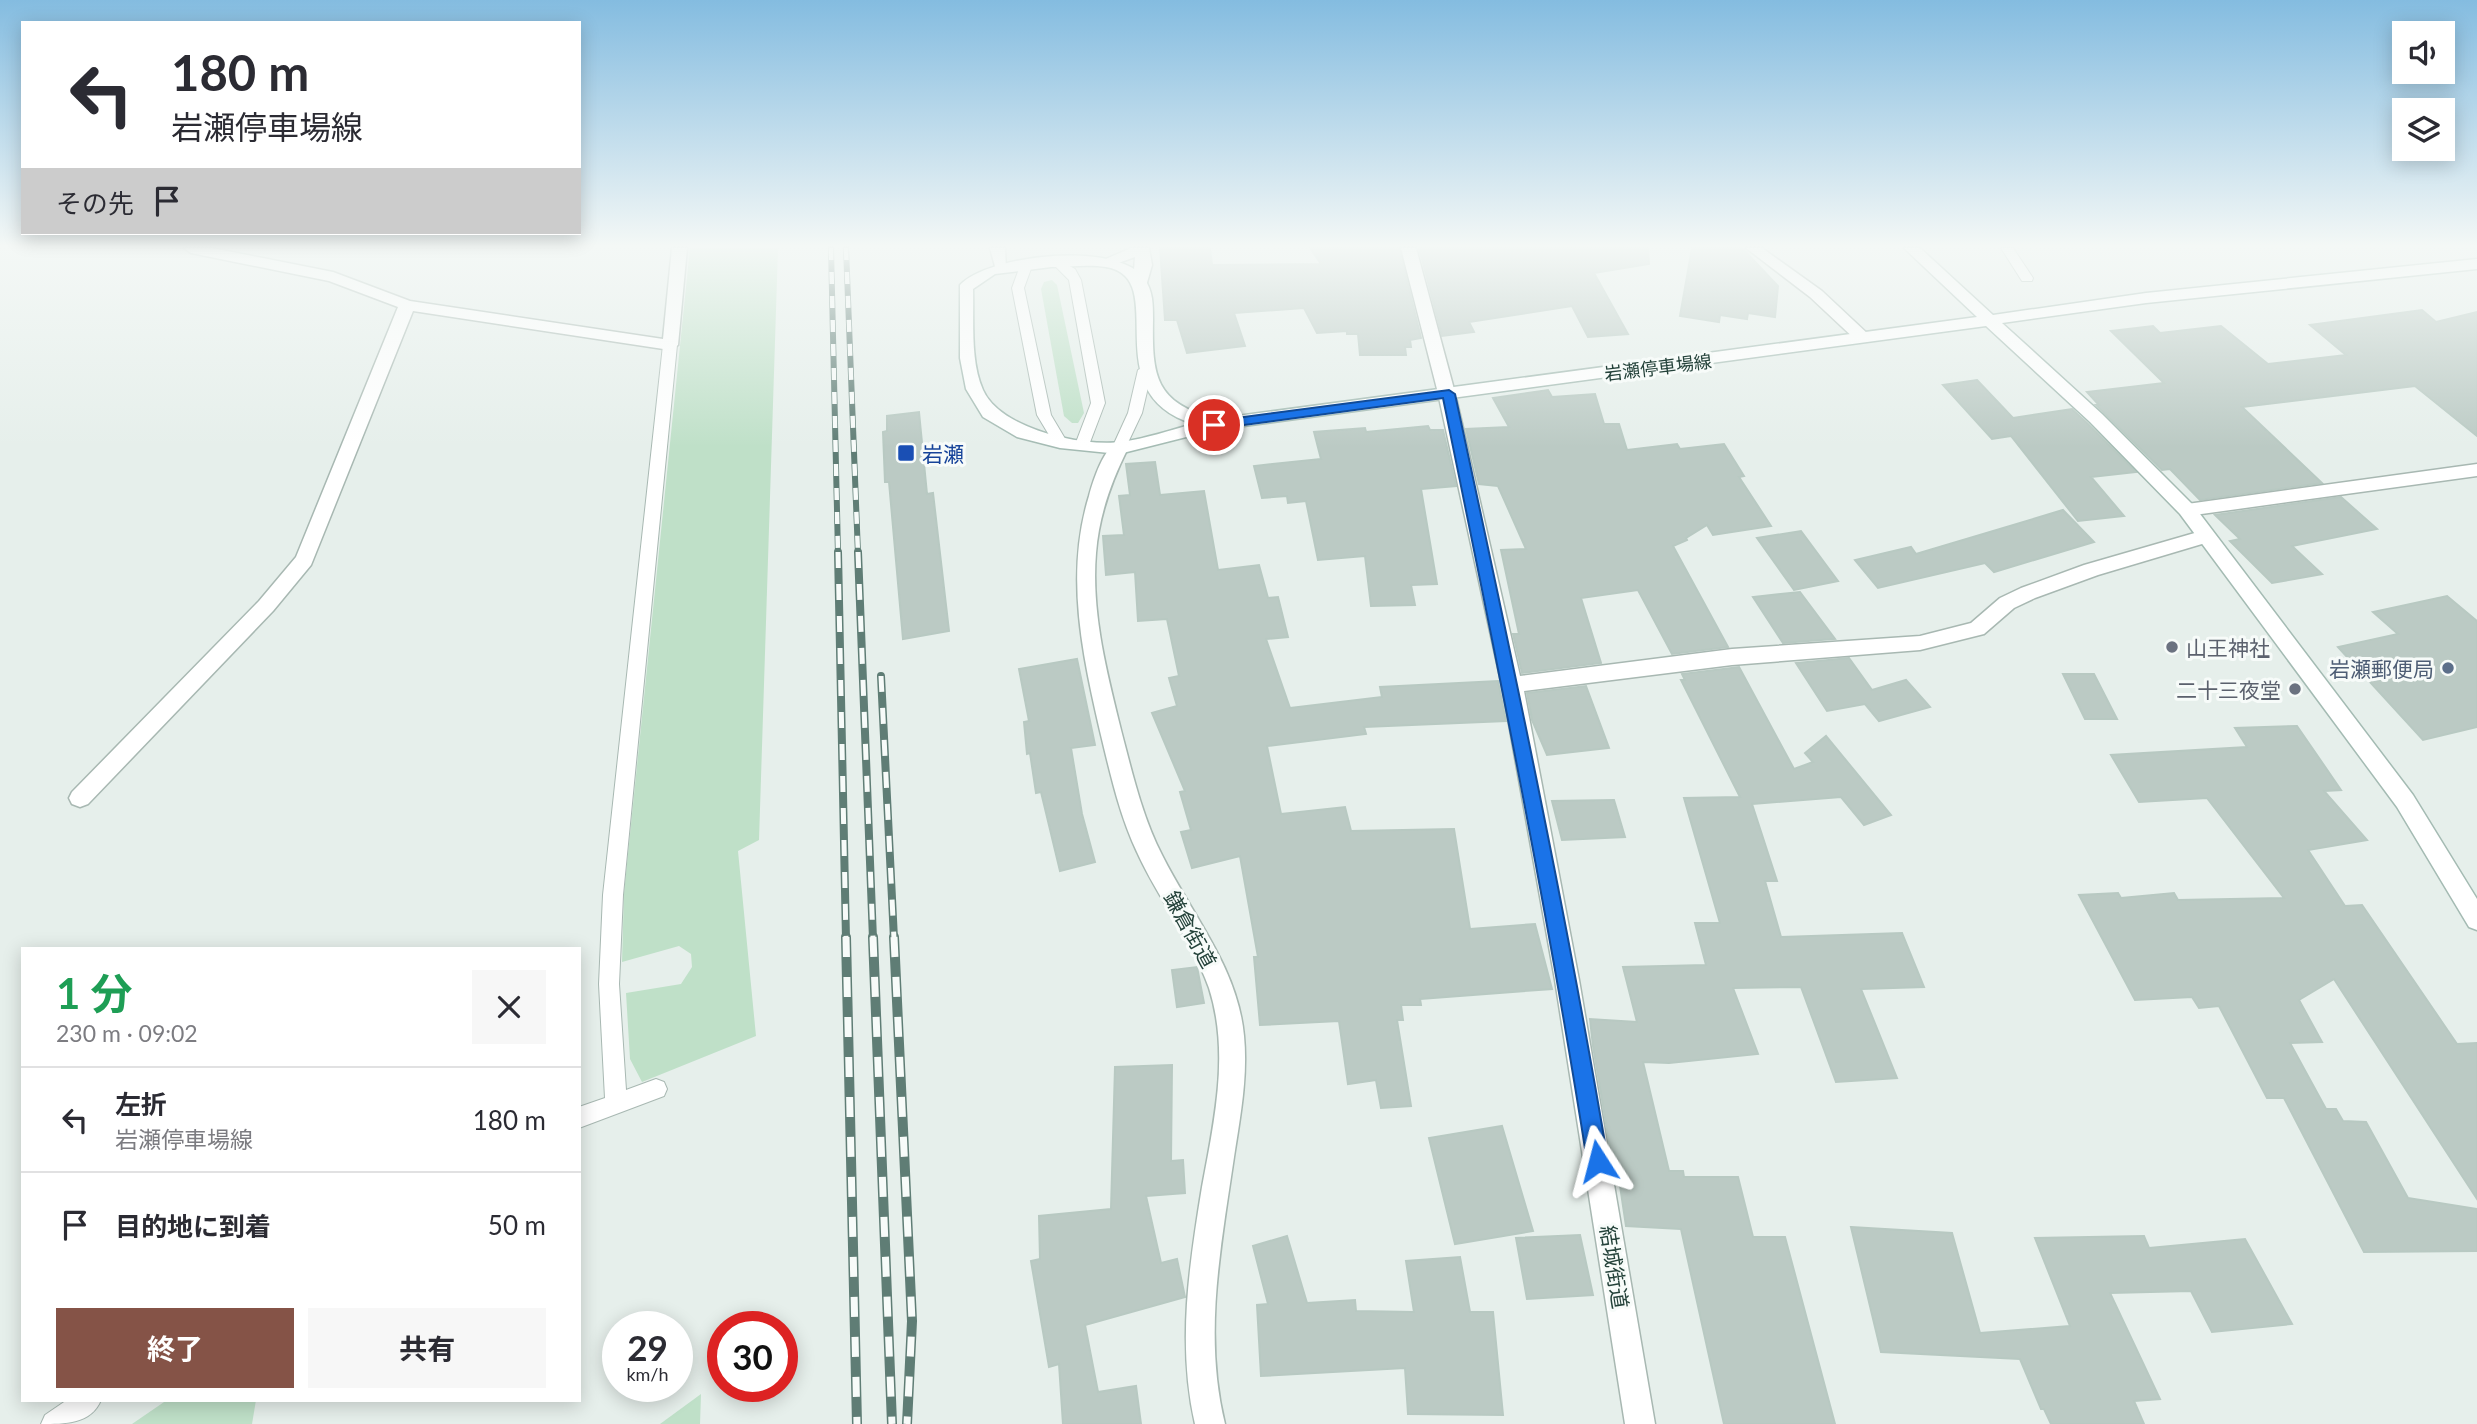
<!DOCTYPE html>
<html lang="ja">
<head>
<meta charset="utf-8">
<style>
	body { margin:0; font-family:Lato,"Noto Sans JP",sans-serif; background:#f7f7f7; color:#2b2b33; height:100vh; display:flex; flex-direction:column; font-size:26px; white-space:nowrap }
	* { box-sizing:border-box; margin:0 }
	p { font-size:23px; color:#7c7c81 }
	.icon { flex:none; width:38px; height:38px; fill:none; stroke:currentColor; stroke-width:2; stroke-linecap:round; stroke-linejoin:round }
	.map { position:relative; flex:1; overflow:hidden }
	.drawer { position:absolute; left:21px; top:947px; width:560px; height:455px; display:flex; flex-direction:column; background:#fff; border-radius:0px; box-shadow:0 4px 18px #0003 }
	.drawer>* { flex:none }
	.top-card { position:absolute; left:21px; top:21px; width:560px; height:214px; border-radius:0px; box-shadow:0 4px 18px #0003; background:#fff; color:#2b2b33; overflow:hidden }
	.controls { position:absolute; left:2392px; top:21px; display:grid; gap:14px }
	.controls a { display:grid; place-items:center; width:63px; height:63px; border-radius:0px; background:#fff; box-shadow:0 4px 18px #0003; font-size:35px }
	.speed { position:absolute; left:602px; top:1311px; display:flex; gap:14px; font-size:35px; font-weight:700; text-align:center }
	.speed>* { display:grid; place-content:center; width:91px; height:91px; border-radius:50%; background:#fff; box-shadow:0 4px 18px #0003; line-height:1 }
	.speed small { font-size:18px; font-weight:400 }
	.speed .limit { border:10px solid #d22; background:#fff; color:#111 }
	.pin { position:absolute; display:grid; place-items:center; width:60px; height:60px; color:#fff; margin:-30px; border:4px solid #fff; border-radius:50%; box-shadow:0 2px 7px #0007 }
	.me { position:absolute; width:77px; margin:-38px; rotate:351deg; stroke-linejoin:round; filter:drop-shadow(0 0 5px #0008) }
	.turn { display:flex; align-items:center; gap:24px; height:147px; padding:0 35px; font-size:32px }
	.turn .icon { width:91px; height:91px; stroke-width:2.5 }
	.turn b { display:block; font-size:49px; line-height:60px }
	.then { display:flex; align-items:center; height:66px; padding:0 35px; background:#0003; gap:14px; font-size:26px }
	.round { display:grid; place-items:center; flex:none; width:74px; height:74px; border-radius:0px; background:#f7f7f7 }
	.head { display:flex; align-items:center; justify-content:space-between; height:119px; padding:0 35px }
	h1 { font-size:42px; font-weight:700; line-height:52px; color:#1e9e55 }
	.action { display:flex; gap:14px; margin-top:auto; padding:14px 35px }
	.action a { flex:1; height:80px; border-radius:0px; background:#855347; color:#fff; font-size:28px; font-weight:700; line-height:80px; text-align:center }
	.action a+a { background:#f7f7f7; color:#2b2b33 }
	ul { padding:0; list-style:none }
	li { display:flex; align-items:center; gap:21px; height:105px; padding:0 35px; border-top:2px solid #e1e1e2 }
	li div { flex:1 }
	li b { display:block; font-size:26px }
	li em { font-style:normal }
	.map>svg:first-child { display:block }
</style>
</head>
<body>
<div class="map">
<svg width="2477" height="1424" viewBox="0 0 2477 1424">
	<rect width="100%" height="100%" fill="#e6efeb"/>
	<g fill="#bfe0c8">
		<polygon points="690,248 778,248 759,840 738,851 756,1036 642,1082 630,1059 626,993 681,984 692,967 691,954 679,946 622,962 624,893"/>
		<polygon points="1052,280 1057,285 1084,413 1078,423 1072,423 1064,416 1041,289 1044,282"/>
		<polygon points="701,1394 700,1424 660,1424"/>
		<polygon points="167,1400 256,1400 252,1424 132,1424"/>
	</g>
	<g fill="#bbcac4" stroke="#b8c9c2" stroke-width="2">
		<polygon points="1160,248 1210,248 1212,265 1321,264 1310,248 1399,248 1421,338 1410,340 1411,347 1405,347 1406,355 1360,355 1358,334 1347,334 1347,331 1317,333 1304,308 1234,313 1245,346 1187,353 1177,320 1165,320"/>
		<polygon points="1419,248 1648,248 1649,264 1594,273 1628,334 1588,337 1572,306 1469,322 1474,332 1442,336"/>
		<polygon points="1692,248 1742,248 1778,286 1775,317 1748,313 1747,319 1720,315 1719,322 1680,316"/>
		<polygon points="2422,310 2436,322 2477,312 2477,436 2415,386 2242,407 2322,483 2200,500 2170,469 2162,470 2096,405 2099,405 2087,392 2164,383 2111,331 2153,326 2160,333 2221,326 2268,364 2346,355 2310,325"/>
		<polygon points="1977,380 2013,418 2072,409 2088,424 2136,472 2091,477 2124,516 2078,521 2011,436 1992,439 1943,385"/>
		<polygon points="1548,390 1552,397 1595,394 1604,424 1619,424 1627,450 1677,444 1680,449 1724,444 1744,476 1739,477 1771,526 1713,535 1707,525 1686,538 1687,540 1673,546 1728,647 1672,654 1638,590 1581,598 1601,663 1522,673 1513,634 1519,634 1501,550 1526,549 1498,486 1479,484 1466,429 1509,427 1493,398"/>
		<polygon points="919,412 927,494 933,493 949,631 903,639 889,482 885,482 883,432 887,431 887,416"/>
		<polygon points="1428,426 1430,430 1443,430 1456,486 1421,489 1437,584 1411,585 1415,605 1371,606 1365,556 1318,560 1306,501 1288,503 1287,496 1262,498 1254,466 1321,459 1314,432 1365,428 1366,432"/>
		<polygon points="1155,462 1160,495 1204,491 1218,570 1259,565 1268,598 1278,597 1288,637 1266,639 1290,708 1382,697 1380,687 1498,681 1506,721 1364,727 1366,734 1267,746 1281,814 1345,807 1351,831 1454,829 1470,929 1535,924 1552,989 1420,999 1421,1005 1401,1005 1403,1020 1397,1020 1411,1106 1381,1108 1376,1080 1348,1084 1339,1021 1260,1025 1254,957 1258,957 1240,856 1192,868 1181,832 1191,830 1180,792 1185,791 1152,713 1177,706 1169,678 1179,676 1167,619 1138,621 1135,572 1106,575 1103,536 1124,535 1119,496 1130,495 1126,464"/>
		<polygon points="2341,497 2377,529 2292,546 2322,574 2272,583 2230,541 2240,539 2215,515"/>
		<polygon points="2063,510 2094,542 1994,572 1985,563 1878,588 1855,560 1911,547 1916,554"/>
		<polygon points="1801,531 1838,581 1794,590 1757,538"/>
		<polygon points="1800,592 1835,639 1783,643 1753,597"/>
		<polygon points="2447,596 2477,621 2477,727 2423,740 2338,647 2398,634 2373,612"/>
		<polygon points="1849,658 1872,690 1906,680 1930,707 1879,721 1865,704 1827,711 1796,663"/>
		<polygon points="1077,659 1095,745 1071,748 1082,814 1095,862 1060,871 1041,792 1036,793 1030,753 1027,754 1024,722 1029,721 1019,669"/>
		<polygon points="1739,667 1794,769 1813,762 1805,753 1826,736 1891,815 1864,825 1841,797 1752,804 1777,881 1765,881 1781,937 1902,933 1924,987 1861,989 1897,1078 1836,1082 1801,987 1733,988 1758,1054 1669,1063 1643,1062 1669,1171 1683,1171 1684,1177 1738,1177 1753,1237 1785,1237 1835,1424 1724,1424 1681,1229 1626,1226 1615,1152 1611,1153 1593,1046 1590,1019 1637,1022 1623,967 1706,965 1695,923 1720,923 1684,798 1740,797 1681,680 1685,680 1682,674"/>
		<polygon points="2063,674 2094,674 2117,719 2085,719"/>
		<polygon points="1586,686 1609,748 1547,755 1532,720 1527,693"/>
		<polygon points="2297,726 2341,790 2324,791 2367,840 2308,850 2345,906 2362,905 2457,1044 2477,1043 2477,1199 2334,979 2299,1000 2322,1042 2290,1043 2326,1109 2336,1109 2343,1121 2366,1122 2408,1198 2477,1209 2477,1251 2364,1252 2284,1098 2267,1098 2219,1006 2199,1008 2192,997 2135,1000 2079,895 2118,893 2121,898 2174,893 2178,900 2284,898 2207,798 2139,802 2111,755 2247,747 2235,728"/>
		<polygon points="1614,800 1625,837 1562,840 1552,801"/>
		<polygon points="1197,967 1204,1003 1177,1007 1172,970"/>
		<polygon points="1172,1065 1171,1161 1183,1160 1185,1193 1146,1196 1161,1263 1177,1259 1185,1297 1085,1325 1098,1392 1136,1386 1141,1424 1063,1424 1059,1364 1049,1367 1031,1261 1040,1259 1039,1216 1111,1209 1115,1067"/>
		<polygon points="1502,1126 1533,1231 1455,1244 1429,1138"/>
		<polygon points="1851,1227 1952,1233 1980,1333 2070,1326 2035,1238 2144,1236 2149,1248 2245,1239 2292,1324 2212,1332 2191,1291 2110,1293 2160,1399 2134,1401 2144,1424 2051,1424 2044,1409 2041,1409 2020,1359 1881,1352"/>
		<polygon points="1580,1235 1593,1295 1527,1299 1516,1238"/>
		<polygon points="1287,1236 1307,1303 1355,1300 1356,1311 1414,1312 1406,1261 1460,1257 1470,1312 1493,1312 1503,1415 1408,1414 1405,1368 1261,1376 1257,1305 1268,1304 1253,1246"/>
	</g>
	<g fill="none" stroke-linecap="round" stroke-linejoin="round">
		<defs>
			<g id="lane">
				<polygon points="2001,248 2013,248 2033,278 2032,281 2022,281"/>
				<polygon points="1060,261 1075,269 1081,280 1105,403 1089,445 1082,450 1075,445 1091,403 1069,280 1054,265"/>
				<polygon points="1026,262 1032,266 1024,288 1051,415 1067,442 1060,447 1055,445 1037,415 1012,288 1020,266"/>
				<polygon points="670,341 677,345 623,895 619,984 626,1090 656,1079 664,1082 667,1089 664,1096 579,1128 579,1107 605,1098 599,984 603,895 663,345"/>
				<polygon points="1145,366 1152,370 1142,413 1124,451 1114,451 1112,448 1128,413 1138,370"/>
				<path d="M67,1400H101C91,1424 65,1424 41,1424L45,1415Z"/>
			</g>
			<g id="street">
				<polygon points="184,248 212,248 333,272 410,301 663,339 672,248 687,248 678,345 670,350 413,311 311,565 273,611 88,804 80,807 72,804 69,798 72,792 259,601 296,557 398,307 329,281 191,253"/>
				<polygon points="990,248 1005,248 1006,270 996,270"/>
				<polygon points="1131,248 1149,248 1152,265 1146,286 1136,286 1133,283 1135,257 1107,267 1099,262"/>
				<polygon points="1401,248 1416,248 1455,393 1520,676 1732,649 1920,636 1971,623 2000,598 2021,588 2084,565 2205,530 2214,536 2212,541 2098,575 2035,598 2014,608 1984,634 1920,650 1732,665 1524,691 1579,980 1655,1424 1625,1424 1555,980 1503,691 1438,393"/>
				<polygon points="1746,248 1762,248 1822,291 1869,335 1869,341 1857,341 1810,297"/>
				<path d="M1119,442L1128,448C1111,482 1099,515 1096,553C1091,613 1107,673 1121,730C1132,772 1142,816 1162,855C1192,915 1238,968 1244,1036C1248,1077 1240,1118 1234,1157C1221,1246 1203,1335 1225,1424H1195C1177,1345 1189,1266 1202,1187C1214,1122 1230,1053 1209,988C1192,940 1158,899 1137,852C1119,814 1110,772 1100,731C1082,653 1065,574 1089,496C1093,481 1104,446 1119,442Z"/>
				<polygon points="2477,464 2477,476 2187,516 2178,510 2187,504"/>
			</g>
			<path id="secondary" d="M1904,248H1920L1993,315L2146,293L2477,259V269L2146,303L2002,323L2102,414L2194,506L2413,795L2477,899V930L2469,927L2397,807L2180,514L2090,422L1986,326L1214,430L1119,454L1060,448L1017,437L983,417L966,389L960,358V285C990,254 1117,241 1144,278C1153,291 1153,304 1153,319C1152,377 1155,402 1215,419L1977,317ZM1051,267C1068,267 1089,264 1106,267C1173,278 1092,393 1194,424C1170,430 1145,439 1121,442C1082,447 1000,429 983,390C970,361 974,320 973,289L995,274Z"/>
		</defs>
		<use href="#lane" stroke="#a8b8b2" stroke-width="2"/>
		<use href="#street" stroke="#a8b8b2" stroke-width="3"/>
		<use href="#secondary" stroke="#a4bbb3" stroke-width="3"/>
		<use href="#lane" fill="#fff" fill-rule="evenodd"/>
		<use href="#street" fill="#fff" fill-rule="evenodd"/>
		<use href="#secondary" fill="#fff" fill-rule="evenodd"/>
		<defs>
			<g id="rail-far2">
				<polyline points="831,248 838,554"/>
				<polyline points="846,248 858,554"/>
			</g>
			<g id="rail-far1">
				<polyline points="838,552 846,939"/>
				<polyline points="858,552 873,939"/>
				<polyline points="881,676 894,939"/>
			</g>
			<g id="rail">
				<polyline points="846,937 857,1424"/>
				<polyline points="873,937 892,1424"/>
				<polyline points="894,937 912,1321 907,1424"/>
			</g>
		</defs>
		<use href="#rail-far2" stroke="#5f7d75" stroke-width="6"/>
		<use href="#rail-far1" stroke="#5f7d75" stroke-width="8"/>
		<use href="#rail" stroke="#5f7d75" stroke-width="10"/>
		<use href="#rail-far2" stroke="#f7fbf9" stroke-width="4.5" stroke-dasharray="12" stroke-linecap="butt"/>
		<use href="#rail-far1" stroke="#f7fbf9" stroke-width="5" stroke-dasharray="16" stroke-linecap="butt"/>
		<use href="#rail" stroke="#f7fbf9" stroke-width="7" stroke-dasharray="20" stroke-linecap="butt"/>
	</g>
	<linearGradient id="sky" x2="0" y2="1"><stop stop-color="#84bce0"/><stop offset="0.55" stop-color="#f4f8f6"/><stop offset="1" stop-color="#f4f8f6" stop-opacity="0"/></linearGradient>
	<rect width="2477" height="447" fill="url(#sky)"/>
	<path fill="#1a73e8" stroke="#114b97" stroke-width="2" d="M1449,390L1455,394C1510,649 1565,904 1608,1161L1605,1168L1598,1171L1590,1168L1587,1161C1547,905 1495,652 1443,398L1214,429L1207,425L1214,421Z"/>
	<rect fill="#1a4fb4" stroke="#f7fbf9" stroke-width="2.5" x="897" y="444" width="18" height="18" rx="3.5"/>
	<g fill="#6b7280" stroke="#f7fbf9" stroke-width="2.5">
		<circle cx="2172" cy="647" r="7"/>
		<circle cx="2295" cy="689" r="7"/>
	</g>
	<circle fill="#5c6f8a" stroke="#f7fbf9" stroke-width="2.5" cx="2448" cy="668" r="7"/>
	<g text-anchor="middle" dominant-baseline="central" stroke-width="6" stroke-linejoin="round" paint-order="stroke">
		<g font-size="18" fill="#24423a" stroke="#f7fbf9">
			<text transform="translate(1658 367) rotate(-7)">岩瀬停車場線</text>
		</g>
		<g font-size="21" fill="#164399" stroke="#f7fbf9" text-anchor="start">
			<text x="922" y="453">岩瀬</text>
		</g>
		<g font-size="21" fill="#5b616d" stroke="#f7fbf9" text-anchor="start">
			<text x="2186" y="647">山王神社</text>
			<text x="2281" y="689" text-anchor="end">二十三夜堂</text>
		</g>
		<g font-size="21" fill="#4e5e75" stroke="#f7fbf9" text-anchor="end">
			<text x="2434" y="668">岩瀬郵便局</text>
		</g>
		<g font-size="21" fill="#24423a" stroke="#f7fbf9">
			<text transform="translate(1191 929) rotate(61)">鎌倉街道</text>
			<text transform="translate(1615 1267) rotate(81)">結城街道</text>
		</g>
	</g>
</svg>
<div class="controls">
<a><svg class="icon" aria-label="sound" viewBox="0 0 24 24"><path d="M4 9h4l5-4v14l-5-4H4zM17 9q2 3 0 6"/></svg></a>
<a><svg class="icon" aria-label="layers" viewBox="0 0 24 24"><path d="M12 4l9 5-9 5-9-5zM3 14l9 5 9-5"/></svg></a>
</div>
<div class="speed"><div>29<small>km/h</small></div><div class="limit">30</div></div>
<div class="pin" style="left:1214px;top:425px;background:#d93025"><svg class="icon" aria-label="arrive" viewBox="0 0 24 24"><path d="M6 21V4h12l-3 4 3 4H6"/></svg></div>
<svg class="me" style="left:1598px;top:1161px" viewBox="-20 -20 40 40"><path d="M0-17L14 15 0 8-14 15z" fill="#1a73e8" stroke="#fff" stroke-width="4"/></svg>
<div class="top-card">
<div class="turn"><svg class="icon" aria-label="left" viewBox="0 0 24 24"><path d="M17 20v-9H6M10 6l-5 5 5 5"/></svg><div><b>180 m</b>岩瀬停車場線</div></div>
<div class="then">その先<svg class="icon" aria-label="arrive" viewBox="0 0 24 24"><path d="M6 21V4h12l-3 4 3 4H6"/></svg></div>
</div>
<section class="drawer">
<div class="head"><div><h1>1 分</h1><p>230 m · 09:02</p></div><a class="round"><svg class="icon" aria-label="close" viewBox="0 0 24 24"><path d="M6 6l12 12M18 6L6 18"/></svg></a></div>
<ul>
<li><svg class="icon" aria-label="left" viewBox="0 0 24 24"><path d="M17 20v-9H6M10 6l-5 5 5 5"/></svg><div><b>左折</b><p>岩瀬停車場線</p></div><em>180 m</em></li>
<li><svg class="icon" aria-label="arrive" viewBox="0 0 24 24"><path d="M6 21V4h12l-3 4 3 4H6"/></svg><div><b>目的地に到着</b></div><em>50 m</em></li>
</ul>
<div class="action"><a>終了</a><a>共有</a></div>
</section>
</div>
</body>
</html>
